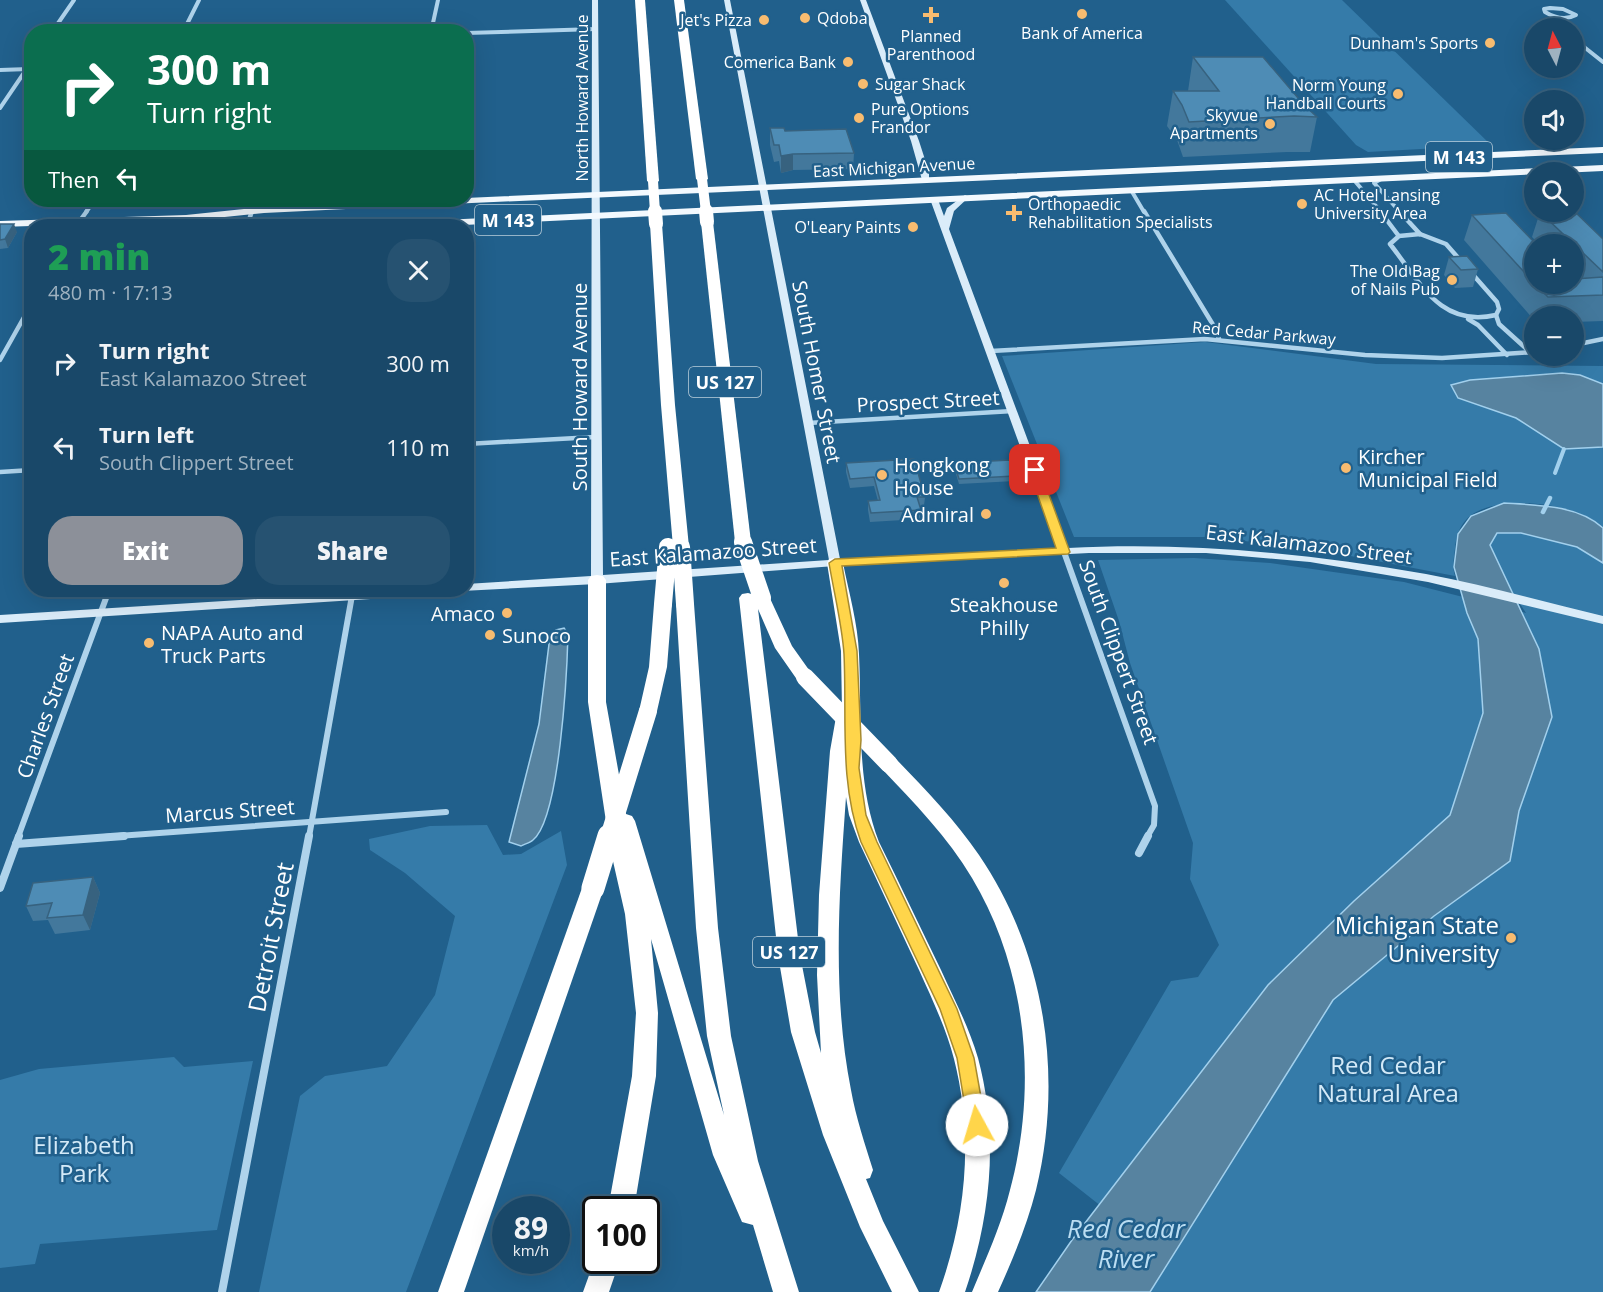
<!DOCTYPE html>
<html lang="en">
<head>
<meta charset="utf-8">
<style>
	body { margin:0; font-family:"Open Sans",sans-serif; background:#265271; color:#f1f3f6; height:100vh; display:flex; flex-direction:column; font-size:22px; white-space:nowrap }
	* { box-sizing:border-box; margin:0 }
	p { font-size:20px; color:#9fb2c0 }
	.icon { flex:none; width:33px; height:33px; fill:none; stroke:currentColor; stroke-width:2; stroke-linecap:round; stroke-linejoin:round }
	.map { position:relative; flex:1; overflow:hidden }
	.side { position:absolute; left:24px; top:219px; width:450px; height:378px; display:flex; flex-direction:column; background:#194869; border-radius:24px; box-shadow:0 6px 24px #0002,0 0 0 2px #37607d }
	.side>* { flex:none }
	.top-card { position:absolute; left:24px; top:24px; width:450px; height:183px; border-radius:24px; box-shadow:0 6px 24px #0002,0 0 0 2px #37607d; background:#0b6e4f; color:#fff; overflow:hidden }
	.needle { width:39px; rotate:354deg }
	.controls { position:absolute; left:1524px; top:18px; display:grid; gap:12px }
	.controls a { display:grid; place-items:center; width:60px; height:60px; border-radius:50%; background:#194869; box-shadow:0 6px 24px #0002,0 0 0 2px #37607d; font-size:30px }
	.speed { position:absolute; left:492px; top:1196px; display:flex; gap:12px; font-size:30px; font-weight:700; text-align:center }
	.speed>* { display:grid; place-content:center; width:78px; height:78px; border-radius:50%; background:#194869; box-shadow:0 6px 24px #0002,0 0 0 2px #37607d; line-height:1 }
	.speed small { font-size:15px; font-weight:400 }
	.speed .limit { border:3px solid #111; border-radius:9px; background:#fff; color:#111 }
	.pin { position:absolute; display:grid; place-items:center; width:51px; height:51px; color:#fff; margin:-26px; border-radius:12px; box-shadow:0 3px 9px #0006 }
	.me { position:absolute; width:66px; margin:-33px; rotate:354deg; stroke-linejoin:round; filter:drop-shadow(0 0 4px #0008) }
	.turn { display:flex; align-items:center; gap:21px; height:126px; padding:0 24px; font-size:27px }
	.turn .icon { width:78px; height:78px; stroke-width:2.5 }
	.turn b { display:block; font-size:42px; line-height:51px }
	.then { display:flex; align-items:center; height:57px; padding:0 24px; background:#0003; gap:12px; font-size:22px }
	.round { display:grid; place-items:center; flex:none; width:63px; height:63px; border-radius:24px; background:#265271 }
	.headline { display:flex; align-items:center; justify-content:space-between; height:102px; padding:0 24px }
	h1 { font-size:36px; font-weight:800; line-height:45px; color:#1e9e55 }
	.primary-button { display:flex; gap:12px; margin-top:auto; padding:12px 24px }
	.primary-button a { flex:1; height:69px; border-radius:24px; background:#8c9099; color:#fff; font-size:24px; font-weight:800; line-height:69px; text-align:center }
	.primary-button a+a { background:#265271; color:#f1f3f6 }
	ul { padding:0; list-style:none }
	li { display:flex; align-items:center; gap:18px; height:84px; padding:0 24px }
	li div { flex:1 }
	li b { display:block; font-size:22px }
	li em { font-style:normal }
	.map>svg:first-child { display:block }
</style>
</head>
<body>
<div class="map">
<svg width="1603" height="1292" viewBox="0 0 1603 1292">
	<rect width="100%" height="100%" fill="#21608c"/>
	<g fill="#357ba9">
		<polygon points="1225,0 1342,0 1491,145 1368,152 1356,145"/>
		<path d="M1205,342L1376,364L1603,366V527C1576,503 1500,493 1470,516C1460,524 1456,536 1455,548C1454,558 1452,566 1455,576L1309,548L1206,537H1074L1002,356Z"/>
		<polygon points="1497,533 1521,533 1577,547 1603,563 1603,1292 1122,1292 1153,1247 1059,1173 1171,981 1198,977 1219,945 1190,879 1193,843 1130,663 1119,621 1098,560 1194,558 1270,563 1404,582 1526,613 1502,576 1489,545"/>
		<polygon points="487,825 503,855 521,854 561,831 567,865 406,1292 259,1292 300,1096 325,1076 387,1066 435,995 455,916 405,873 370,850 369,839 430,826"/>
		<polygon points="174,1057 184,1067 253,1061 217,1230 40,1244 35,1264 0,1268 0,1080 39,1069"/>
	</g>
	<g fill="#5783a0" stroke="#a2d0ed" stroke-width="1.5">
		<polygon points="1562,373 1580,375 1603,384 1603,447 1564,449 1516,418 1458,398 1451,385 1470,380"/>
		<path d="M1504,503C1537,505 1578,505 1603,528V563L1577,547L1521,533H1497L1490,545L1539,649L1552,717L1519,811L1510,861L1434,916L1333,1000L1150,1292H1036L1072,1240L1268,985L1354,901L1450,815L1483,713L1478,639L1467,613L1454,567L1458,534L1471,516Z"/>
		<path d="M564,628L568,634C567,672 560,818 533,840C530,843 524,844 521,846L509,842L539,724L550,636L556,630Z"/>
	</g>
	<g fill="none" stroke-linecap="round" stroke-linejoin="round">
		<polyline stroke="#a2d0ed" stroke-width="4" points="1555,473 1564,449"/>
		<polyline stroke="#a2d0ed" stroke-width="4.5" points="1543,512 1550,498"/>
		<g stroke="#afd3eb" stroke-width="4">
			<path d="M1550,8L1563,9L1576,15C1565,21 1555,18 1545,12L1544,9Z"/>
			<polyline points="1557,18 1555,24 1560,28"/>
			<polyline points="52,32 74,0"/>
			<polyline points="183,32 199,0"/>
			<polyline points="431,32 438,0"/>
			<polyline points="466,33 596,29"/>
			<polyline points="1574,39 1603,62"/>
			<polyline points="0,70 29,69"/>
			<polyline points="0,108 32,61"/>
			<polyline points="1381,179 1374,183 1400,212"/>
			<polyline points="1354,180 1381,212"/>
			<polyline points="1131,190 1144,212"/>
			<polyline points="86,212 95,200"/>
			<polyline points="251,212 255,200"/>
		</g>
		<g stroke="#afd3eb" stroke-width="4.5">
			<polyline points="1144,211 1215,328 1219,339"/>
			<polyline points="1380,211 1398,235"/>
			<polyline points="1399,211 1420,234"/>
			<polyline points="76,226 87,211"/>
			<polyline points="247,226 252,211"/>
			<path d="M1420,234L1446,244L1497,302L1499,309L1496,315C1440,328 1420,282 1390,244L1399,236Z"/>
			<polyline points="1496,315 1499,324 1530,352"/>
			<polyline points="1468,319 1478,325 1507,355"/>
			<polyline points="1574,345 1603,339"/>
			<polyline points="991,351 1205,339 1365,355 1442,358 1534,352"/>
			<polyline points="0,360 32,303"/>
			<polyline points="808,423 1013,411"/>
			<polyline points="466,444 595,437"/>
			<polyline points="0,472 32,470"/>
		</g>
		<g stroke="#afd3eb" stroke-width="6">
			<polyline points="1064,552 1155,806 1154,825 1147,837"/>
			<polyline points="18,837 109,590"/>
			<polyline points="104,837 446,812"/>
			<polyline points="309,837 353,590"/>
		</g>
		<g stroke="#afd3eb" stroke-width="8">
			<polyline points="16,844 124,836"/>
			<polyline points="1139,853 1148,836"/>
			<polyline points="0,888 19,836"/>
			<polyline points="222,1292 309,836"/>
		</g>
		<g fill="#daecf9" fill-rule="evenodd">
			<path d="M592,0H598L603,575L829,560L724,0H730L840,559L1057,548L930,199L937,197L944,216L947,208L965,195L969,197L954,211L949,229L1068,548C1188,542 1307,553 1426,574C1485,585 1544,602 1603,616V624L1428,582L1310,562L1206,553H1089L835,566L597,584L462,591L466,590V584L591,576Z"/>
			<polygon points="860,0 866,0 919,141 929,172 929,182 922,180 911,141"/>
			<polygon points="400,590 454,590 448,594 0,623 0,615"/>
		</g>
		<g fill="#f3f9fe" fill-rule="evenodd">
			<polygon points="1603,147 1603,153 428,205 264,213 186,221 0,227 0,221 186,215 264,207"/>
			<polygon points="1603,165 1603,171 443,226 231,224 226,221 231,218 349,222 443,220"/>
		</g>
		<g fill="#fff" fill-rule="evenodd">
			<polygon points="635,0 645,0 659,181 653,185 647,181"/>
			<polygon points="674,0 684,0 708,179 702,183 696,179"/>
			<polygon points="707,218 713,222 751,542 743,547 735,542 701,222"/>
			<polygon points="656,220 662,224 675,405 689,547 681,552 673,547 661,405 650,224"/>
			<path d="M835,558L841,559L843,563C849,593 858,624 859,654C862,718 856,782 879,842C900,884 920,927 941,970C954,999 969,1027 978,1058C999,1136 991,1216 965,1292H939C966,1217 974,1137 954,1059C946,1028 932,999 919,970C899,927 879,885 859,842L849,815L846,797C839,894 832,994 851,1090C856,1118 865,1144 873,1170L870,1178L866,1179L883,1221L919,1292H892L860,1227L823,1135L791,1032L778,955L739,598L742,594L748,593L755,595L762,593L768,594L792,646L814,677L812,681L805,683L798,681L775,648L758,609L800,955L815,1032L821,1053L817,975L819,895L830,751L836,717L842,711L841,651L827,563L829,559Z"/>
			<polygon points="597,575 603,576 606,580 606,702 626,814 632,816 635,821 724,1115 707,1036 696,928 676,604 679,600 691,600 694,604 718,928 731,1036 758,1161 799,1292 773,1292 753,1225 742,1222 713,1155 651,939 658,1013 656,1076 634,1209 608,1209 632,1076 636,1013 625,914 610,848 588,702 588,580 591,576"/>
			<polygon points="663,598 669,600 672,604 667,667 657,711 655,716 648,717 641,716 639,711 649,667 654,604 657,600"/>
			<path d="M889,757L896,759C925,789 955,820 979,855C1045,952 1064,1076 1036,1190C1027,1225 1013,1259 998,1292H972C986,1258 1001,1226 1010,1190C1038,1086 1027,970 972,878C948,837 914,803 882,769L879,764L882,759Z"/>
			<polygon points="593,880 600,882 604,888 464,1292 438,1292 582,888 586,882"/>
			<polygon points="596,1256 596,1260 620,1260 609,1292 583,1292"/>
		</g>
		<g stroke="#fff" stroke-width="10">
			<polyline points="702,179 706,212"/>
			<polyline points="653,181 655,212"/>
		</g>
		<g stroke="#fff" stroke-width="14">
			<polyline points="655,211 656,224"/>
			<polyline points="706,211 707,222"/>
		</g>
		<g stroke="#fff" stroke-width="18">
			<polyline points="743,542 762,598"/>
			<polyline points="681,547 685,604"/>
			<polyline points="663,604 668,547"/>
			<polyline points="805,677 889,764"/>
			<polyline points="609,837 648,711"/>
		</g>
		<polyline stroke="#fff" stroke-width="23" points="593,888 609,836"/>
	</g>
	<g fill="#43789c">
		<polygon points="1193,57 1304,105 1317,117 1310,152 1287,152 1183,157 1177,140 1167,126 1173,91 1188,91"/>
		<polygon points="770,128 785,131 854,153 853,169 793,170 781,173 779,161 774,162 770,145"/>
		<polygon points="1540,212 1603,239 1603,321 1574,322 1574,316 1534,316 1534,320 1464,240 1472,215 1574,284 1574,244 1539,244 1532,237"/>
		<polygon points="0,224 17,232 8,248 0,249"/>
		<polygon points="1449,257 1478,269 1473,287 1455,288 1444,275"/>
		<polygon points="846,463 925,497 924,506 920,506 921,510 920,519 870,522 868,510 868,501 878,501 874,486 850,488 846,472"/>
		<polygon points="954,463 1015,476 1015,481 959,484 954,467"/>
		<polygon points="93,877 100,893 90,930 55,934 48,920 33,921 26,906"/>
	</g>
	<g fill="#37627f">
		<polygon points="471,125 473,141 466,183 466,151"/>
		<polygon points="793,154 793,170 781,173 781,156"/>
		<polygon points="127,219 129,226 123,226"/>
		<polygon points="14,224 17,232 8,248 5,239"/>
		<polygon points="93,877 100,893 90,930 83,915"/>
	</g>
	<g fill="#4e8cb5" stroke="#37627f" stroke-width="1.5">
		<polygon points="1193,57 1263,57 1304,105 1317,117 1294,116 1189,122 1182,105 1173,91 1219,91"/>
		<polygon points="466,125 471,125 466,151"/>
		<polygon points="770,128 784,128 785,131 846,129 854,153 793,154 781,156 779,145 774,145"/>
		<polygon points="1574,211 1603,239 1603,272 1540,212"/>
		<polygon points="1506,213 1536,244 1534,244 1534,283 1472,215"/>
		<polygon points="127,219 123,226 106,226 109,221"/>
		<polygon points="0,224 14,224 5,239 0,240"/>
		<polygon points="1467,256 1478,269 1461,270 1449,257"/>
		<polygon points="1603,277 1603,295 1548,297 1535,284 1574,284 1574,279"/>
		<polygon points="914,459 925,497 917,497 921,510 871,513 868,501 880,500 874,477 850,479 846,463"/>
		<polygon points="1010,460 1015,476 959,479 954,463"/>
		<polygon points="93,877 83,915 47,918 52,903 26,906 33,883"/>
	</g>
	<path fill="#ffd54a" stroke="#a68a30" stroke-width="1.5" d="M1035,467L1040,470L1070,552L1068,554L842,566L857,651L861,740L859,768L866,815L877,842L957,1009L974,1058L986,1125L983,1131L977,1134L970,1131L968,1125L957,1058L940,1009L861,842C839,782 847,718 844,654C842,624 834,593 829,563L835,559L1056,548L1029,470Z"/>
	<g fill="#f8bc70" stroke="#21608c" stroke-width="2">
		<circle cx="1082" cy="14" r="6"/>
		<path d="M928 6h6v6h6v6h-6v6h-6v-6h-6v-6h6z"/>
		<circle cx="805" cy="18" r="6"/>
		<circle cx="764" cy="20" r="6"/>
		<circle cx="1490" cy="43" r="6"/>
		<circle cx="848" cy="62" r="6"/>
		<circle cx="863" cy="84" r="6"/>
		<circle cx="1398" cy="94" r="6"/>
		<circle cx="859" cy="118" r="6"/>
		<circle cx="1270" cy="124" r="6"/>
		<circle cx="1302" cy="204" r="6"/>
		<path d="M1011 204h6v6h6v6h-6v6h-6v-6h-6v-6h6z"/>
		<circle cx="913" cy="227" r="6"/>
		<circle cx="1452" cy="280" r="6"/>
		<circle cx="1346" cy="468" r="6"/>
		<circle cx="882" cy="475" r="6"/>
		<circle cx="986" cy="514" r="6"/>
		<circle cx="1004" cy="583" r="6"/>
		<circle cx="507" cy="613" r="6"/>
		<circle cx="490" cy="635" r="6"/>
		<circle cx="149" cy="643" r="6"/>
		<circle cx="1511" cy="938" r="6"/>
	</g>
	<g text-anchor="middle" dominant-baseline="central" stroke-width="5" stroke-linejoin="round" paint-order="stroke">
		<g font-size="16" fill="#fff" stroke="#21608c" text-anchor="end">
			<text x="817" y="18" text-anchor="start">Qdoba</text>
			<text x="752" y="20">Jet's Pizza</text>
			<text x="1082" y="33" text-anchor="middle">Bank of America</text>
			<text x="931" y="36" text-anchor="middle">Planned<tspan x="931" dy="18">Parenthood</tspan></text>
			<text x="1478" y="43">Dunham's Sports</text>
			<text x="836" y="62">Comerica Bank</text>
			<text x="875" y="84" text-anchor="start">Sugar Shack</text>
			<text x="1386" y="85">Norm Young<tspan x="1386" dy="18">Handball Courts</tspan></text>
			<text x="871" y="109" text-anchor="start">Pure Options<tspan x="871" dy="18">Frandor</tspan></text>
			<text x="1258" y="115">Skyvue<tspan x="1258" dy="18">Apartments</tspan></text>
			<text x="1314" y="195" text-anchor="start">AC Hotel Lansing<tspan x="1314" dy="18">University Area</tspan></text>
			<text x="1028" y="204" text-anchor="start">Orthopaedic<tspan x="1028" dy="18">Rehabilitation Specialists</tspan></text>
			<text x="901" y="227">O'Leary Paints</text>
			<text x="1440" y="271">The Old Bag<tspan x="1440" dy="18">of Nails Pub</tspan></text>
		</g>
		<g font-size="16" fill="#fff" stroke="#21608c">
			<text transform="translate(582 98) rotate(-90)">North Howard Avenue</text>
			<text transform="translate(894 167) rotate(-3)">East Michigan Avenue</text>
			<text transform="translate(1264 333) rotate(5)">Red Cedar Parkway</text>
		</g>
		<g fill="#21608c" stroke="#bccfdc" stroke-width="1.5">
			<rect x="1426" y="142" width="66" height="30" rx="4.5"/>
			<rect x="475" y="205" width="66" height="30" rx="4.5"/>
			<rect x="689" y="367" width="72" height="30" rx="4.5"/>
			<rect x="753" y="937" width="72" height="30" rx="4.5"/>
		</g>
		<g font-size="18" font-weight="bold" fill="#fff">
			<text x="1459" y="157">M 143</text>
			<text x="508" y="220">M 143</text>
			<text x="725" y="382">US 127</text>
			<text x="789" y="952">US 127</text>
		</g>
		<g font-size="20" fill="#fff" stroke="#21608c">
			<text transform="translate(817 372) rotate(79)">South Homer Street</text>
			<text transform="translate(579 387) rotate(-90)">South Howard Avenue</text>
			<text transform="translate(928 401) rotate(-3)">Prospect Street</text>
			<text transform="translate(1309 544) rotate(7)">East Kalamazoo Street</text>
			<text transform="translate(713 552) rotate(-4)">East Kalamazoo Street</text>
			<text transform="translate(1119 652) rotate(70)">South Clippert Street</text>
			<text transform="translate(45 716) rotate(-70)">Charles Street</text>
			<text transform="translate(230 811) rotate(-4)">Marcus Street</text>
		</g>
		<g font-size="20" fill="#fff" stroke="#21608c" text-anchor="start">
			<text x="1358" y="456">Kircher<tspan x="1358" dy="23">Municipal Field</tspan></text>
			<text x="894" y="464">Hongkong<tspan x="894" dy="23">House</tspan></text>
			<text x="974" y="514" text-anchor="end">Admiral</text>
			<text x="1004" y="604" text-anchor="middle">Steakhouse<tspan x="1004" dy="23">Philly</tspan></text>
			<text x="495" y="613" text-anchor="end">Amaco</text>
			<text x="161" y="632">NAPA Auto and<tspan x="161" dy="23">Truck Parts</tspan></text>
			<text x="502" y="635">Sunoco</text>
		</g>
		<g font-size="24" fill="#fff" stroke="#21608c" text-anchor="end">
			<text x="1499" y="924">Michigan State<tspan x="1499" dy="28">University</tspan></text>
		</g>
		<g font-size="24" fill="#fff" stroke="#21608c">
			<text transform="translate(270 937) rotate(-79)">Detroit Street</text>
		</g>
		<g font-size="24" fill="#d4eaf8" stroke="#21608c">
			<text x="1388" y="1064">Red Cedar<tspan x="1388" dy="28">Natural Area</tspan></text>
			<text x="84" y="1144">Elizabeth<tspan x="84" dy="28">Park</tspan></text>
		</g>
		<g font-size="26" font-style="italic" fill="#baddf2" stroke="#21608c">
			<text x="1126" y="1228">Red Cedar<tspan x="1126" dy="30">River</tspan></text>
		</g>
	</g>
</svg>
<div class="controls">
<a><svg class="needle" viewBox="-14 -14 28 28"><path d="M0-13l5 13h-10z" fill="#e53935"/><path d="M0 13l5-13h-10z" fill="#9fb2c0"/></svg></a>
<a><svg class="icon" aria-label="sound" viewBox="0 0 24 24"><path d="M4 9h4l5-4v14l-5-4H4zM17 9q2 3 0 6"/></svg></a>
<a><svg class="icon" aria-label="search" viewBox="0 0 24 24"><circle cx="10" cy="10" r="6"/><path d="M15 15l6 6"/></svg></a>
<a>+</a>
<a>−</a>
</div>
<div class="speed"><div>89<small>km/h</small></div><div class="limit">100</div></div>
<div class="pin" style="left:1035px;top:470px;background:#d93025"><svg class="icon" aria-label="arrive" viewBox="0 0 24 24"><path d="M6 21V4h12l-3 4 3 4H6"/></svg></div>
<svg class="me" style="left:977px;top:1125px" viewBox="-20 -20 40 40"><circle r="19" fill="#fff"/><path d="M0-13L10 11 0 6-10 11z" fill="#ffd54a"/></svg>
<div class="top-card">
<div class="turn"><svg class="icon" aria-label="right" viewBox="0 0 24 24"><path d="M7 20v-9h11M14 6l5 5-5 5"/></svg><div><b>300 m</b>Turn right</div></div>
<div class="then">Then<svg class="icon" aria-label="left" viewBox="0 0 24 24"><path d="M17 20v-9H6M10 6l-5 5 5 5"/></svg></div>
</div>
<section class="side">
<div class="headline"><div><h1>2 min</h1><p>480 m · 17:13</p></div><a class="round"><svg class="icon" aria-label="close" viewBox="0 0 24 24"><path d="M6 6l12 12M18 6L6 18"/></svg></a></div>
<ul>
<li><svg class="icon" aria-label="right" viewBox="0 0 24 24"><path d="M7 20v-9h11M14 6l5 5-5 5"/></svg><div><b>Turn right</b><p>East Kalamazoo Street</p></div><em>300 m</em></li>
<li><svg class="icon" aria-label="left" viewBox="0 0 24 24"><path d="M17 20v-9H6M10 6l-5 5 5 5"/></svg><div><b>Turn left</b><p>South Clippert Street</p></div><em>110 m</em></li>
</ul>
<div class="primary-button"><a>Exit</a><a>Share</a></div>
</section>
</div>
</body>
</html>
